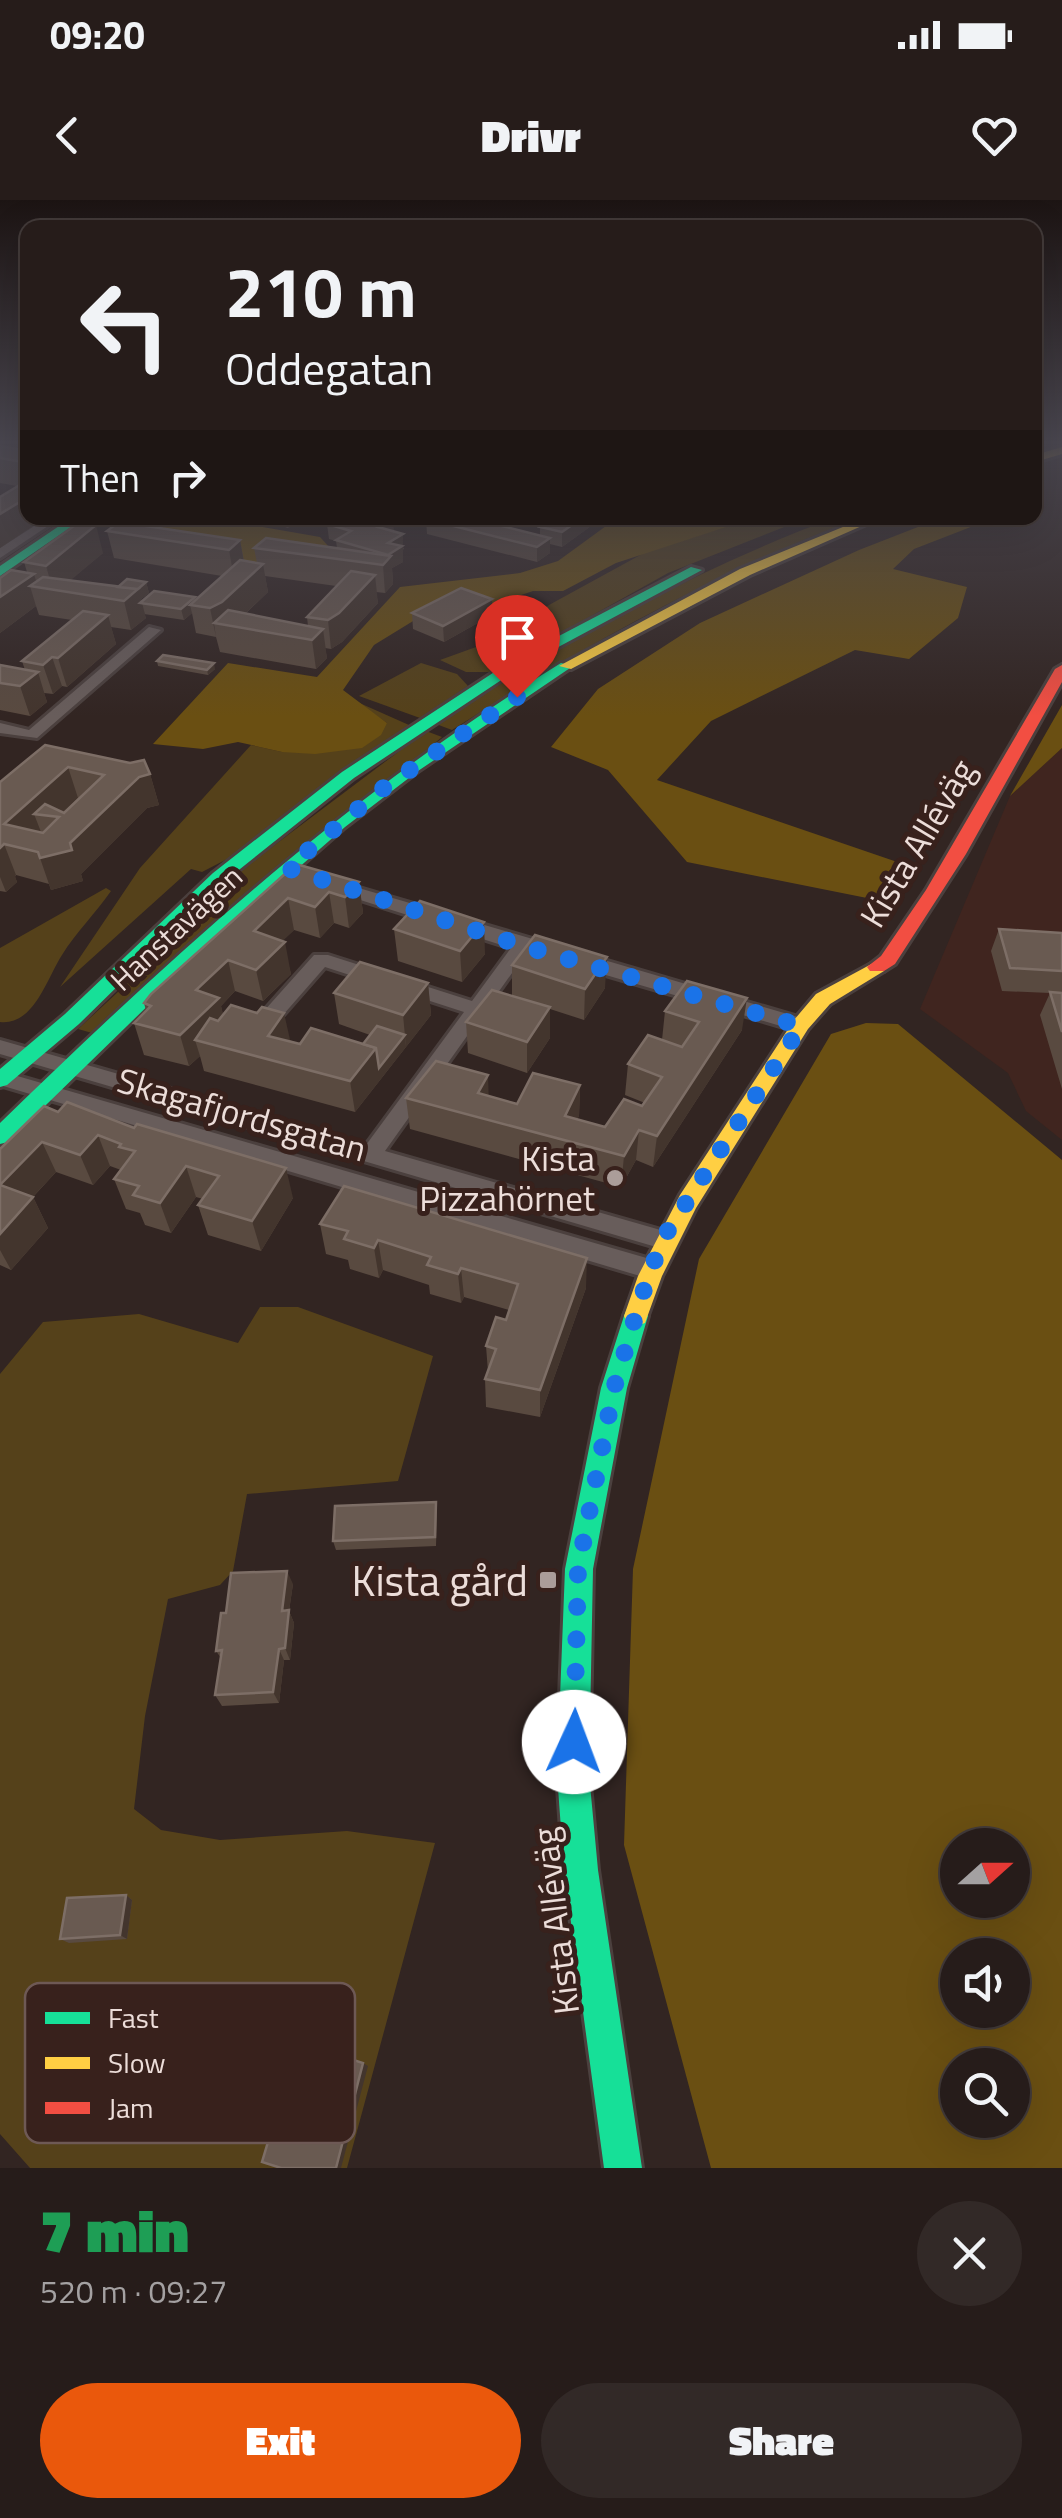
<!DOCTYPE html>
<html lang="en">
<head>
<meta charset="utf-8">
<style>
	body { margin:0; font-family:"Titillium Web",sans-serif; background:#322927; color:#f1f3f6; height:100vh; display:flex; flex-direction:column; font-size:38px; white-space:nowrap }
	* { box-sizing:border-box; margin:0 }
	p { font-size:32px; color:#a4a1a2 }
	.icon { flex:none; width:55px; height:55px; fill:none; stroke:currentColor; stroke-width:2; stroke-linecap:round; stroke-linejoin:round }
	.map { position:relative; height:1968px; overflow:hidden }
	.details { display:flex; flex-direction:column; background:#261c1a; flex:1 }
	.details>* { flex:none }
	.banner { position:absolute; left:20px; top:20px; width:1022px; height:305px; border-radius:20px; box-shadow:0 10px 40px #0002,0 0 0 2px #423a39; background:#261c1a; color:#f1f3f6; overflow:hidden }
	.needle { width:65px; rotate:69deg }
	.buttons { position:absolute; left:940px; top:1628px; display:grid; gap:20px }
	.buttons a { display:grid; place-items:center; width:90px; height:90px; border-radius:50%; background:#261c1a; box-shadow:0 10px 40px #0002,0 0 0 2px #423a39; font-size:50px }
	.pin { position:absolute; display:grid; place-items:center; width:85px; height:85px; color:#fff; margin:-102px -42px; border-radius:50% 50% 50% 0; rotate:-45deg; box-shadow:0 0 10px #0007 }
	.pin .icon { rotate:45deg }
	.me { position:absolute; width:110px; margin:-55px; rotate:2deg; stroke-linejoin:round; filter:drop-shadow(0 0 8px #0008) }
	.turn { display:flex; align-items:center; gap:35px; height:210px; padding:0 40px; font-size:45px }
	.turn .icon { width:130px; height:130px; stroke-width:2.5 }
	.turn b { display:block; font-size:70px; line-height:85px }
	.then { display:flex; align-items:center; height:95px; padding:0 40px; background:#0003; gap:20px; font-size:38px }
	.round { display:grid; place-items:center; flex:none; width:105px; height:105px; border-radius:52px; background:#322927 }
	.headline { display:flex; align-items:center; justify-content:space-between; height:170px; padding:0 40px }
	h1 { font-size:60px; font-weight:800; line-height:75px; color:#1e9e55 }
	.cta { display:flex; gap:20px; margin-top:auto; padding:20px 40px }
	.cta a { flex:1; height:115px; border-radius:60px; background:#ea580c; color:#fff; font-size:40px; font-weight:800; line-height:115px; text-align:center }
	.cta a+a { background:#322927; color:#f1f3f6 }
	.status { display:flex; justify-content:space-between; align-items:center; height:70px; padding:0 50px; background:#261c1a; direction:ltr }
	.status svg { height:28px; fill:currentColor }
	header { display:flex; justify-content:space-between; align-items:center; height:130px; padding:0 40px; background:#261c1a; font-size:45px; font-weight:800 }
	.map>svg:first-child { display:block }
</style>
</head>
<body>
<div class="status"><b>09:20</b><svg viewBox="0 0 49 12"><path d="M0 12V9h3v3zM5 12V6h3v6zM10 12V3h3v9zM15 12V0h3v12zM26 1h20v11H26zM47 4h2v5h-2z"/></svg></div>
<header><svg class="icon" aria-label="back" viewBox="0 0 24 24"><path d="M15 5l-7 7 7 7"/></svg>Drivr<svg class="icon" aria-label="heart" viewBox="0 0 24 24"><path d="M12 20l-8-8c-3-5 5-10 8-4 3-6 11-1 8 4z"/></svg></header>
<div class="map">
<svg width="1062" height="1968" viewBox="0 0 1062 1968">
	<rect width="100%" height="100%" fill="#322522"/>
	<polygon fill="#40251f" points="1062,548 1062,940 1026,911 1008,873 920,809 1010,596"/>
	<g fill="#55411a">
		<polygon points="754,318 807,318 668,373 491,472 466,472 440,460 501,438 549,405 644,353"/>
		<path d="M833,318H859C712,374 585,445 452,530L436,524C562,443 693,371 833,318Z"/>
		<polygon points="421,463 457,474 468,486 420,518 359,496"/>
		<polygon points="355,501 409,525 231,657 202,672 191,669 60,787 140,668 251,545 282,552 387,523"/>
		<polygon points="426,531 442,537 92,833 78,829 227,691 236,674"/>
		<path d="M106,688L111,691C96,713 76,732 62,755C47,778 34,826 0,822V748Z"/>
		<polygon points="260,1107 298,1107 433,1156 398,1281 247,1294 233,1371 220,1385 168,1399 145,1516 134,1609 161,1630 220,1640 347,1631 435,1643 347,1968 30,1968 0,1934 0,1174 43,1122 139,1114 238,1143"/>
	</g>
	<g fill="#6a4f12" fill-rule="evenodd">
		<polygon points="147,318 210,318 320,337 340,359 241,365 114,343"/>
		<polygon points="617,318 754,318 616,363 563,391 533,391 492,405 449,399 374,445 343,490 387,523 381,535 362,548 315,554 282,552 238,542 203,549 153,544 228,463 317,477 400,387 520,373 558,361"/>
		<polygon points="941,318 994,318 914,349 893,369 967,387 958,418 909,459 855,450 711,521 657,580 906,665 882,701 687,662 608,570 551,547 598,489 700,423 859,350"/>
		<polygon points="1062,505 1062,548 1010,596"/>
		<path d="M866,823L898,824L1062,960V1968H711L624,1645L633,1369L699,1059L831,834ZM958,1645H1012V1700H958ZM1012,1755V1810H958V1755ZM1012,1865V1920H958V1865Z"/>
	</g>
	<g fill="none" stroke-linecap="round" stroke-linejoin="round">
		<defs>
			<g id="street">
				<polygon points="47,318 60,318 0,358 0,348"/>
				<polygon points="149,427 161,430 37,538 0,533 0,523 29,530"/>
				<polygon points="335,681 808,820 811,825 801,832 527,752 385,951 671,1033 675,1040 671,1047 663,1049 0,854 0,840 366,945 464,812 325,767 269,831 255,831 252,826 255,821 314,755 328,755 472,801 511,748 329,690 326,686"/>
				<polygon points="0,871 650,1059 658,1062 662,1069 658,1076 650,1079 0,885"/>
			</g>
			<g id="fast">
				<polygon points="71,318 84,318 0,376 0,366"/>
				<polygon points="691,367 702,370 521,467 354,578 225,681 79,824 7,885 0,887 0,869 65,814 213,673 342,572 511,461"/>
				<path d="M561,463L573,466L418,571L345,627L206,749L8,942L0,944V923C178,750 349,594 561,463Z"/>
				<polygon points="636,1106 645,1109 648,1116 627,1188 593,1369 589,1574 598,1670 642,1968 604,1968 564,1670 557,1574 565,1369 601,1188 624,1116 627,1109"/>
			</g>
			<g id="slow">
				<polygon points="1062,247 1062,254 1035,262 1035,255"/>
				<polygon points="865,318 880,318 750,375 571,469 559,466 740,369"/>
				<polygon points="877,761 884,763 884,771 830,804 808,829 696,1008 662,1076 645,1123 636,1126 627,1123 624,1116 638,1076 680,995 794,820 816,794"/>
			</g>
			<polygon id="jam" points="1062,465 1062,482 966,654 895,764 884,771 870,771 867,767 881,756 926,690 1055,469"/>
		</defs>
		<use href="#street" stroke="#4b403e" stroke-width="6"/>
		<use href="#fast" stroke="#4b403e" stroke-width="6"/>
		<use href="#slow" stroke="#4b403e" stroke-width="6"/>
		<use href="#jam" stroke="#4b403e" stroke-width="6"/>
		<use href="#street" fill="#685d5b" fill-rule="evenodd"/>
		<use href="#fast" fill="#16e098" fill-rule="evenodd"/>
		<use href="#slow" fill="#ffcf43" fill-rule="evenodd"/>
		<use href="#jam" fill="#f24e42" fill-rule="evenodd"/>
	</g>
	<g fill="#594a40" fill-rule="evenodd">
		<polygon points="0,246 28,251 28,318 45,318 0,348 17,286 0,283"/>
		<polygon points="263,318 305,318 296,320 297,323 288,328 264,320"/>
		<path d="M330,318H389L394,331L404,349L402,350L403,362L392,368L393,384L385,393L376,392L378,403L342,442L331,449L325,448L327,458L316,469L220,452L216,437L196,433L192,413L184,420L144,414L146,418L131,430L111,427L116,444L67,487L62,486L53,494L44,493L47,502L30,516L0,510V465L25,470L22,461L72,420L39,415L36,406L0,433V378L27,372L24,362L103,353L70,380L118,387L146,382L149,393L141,399L142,402L196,399L222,376L114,358L107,331L240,340L244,361L257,363L254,348H337L336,341L329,339L327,324L330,322ZM265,376L336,386L307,417L308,426L245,414L268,392Z"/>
		<polygon points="428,318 480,318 477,319 540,335 540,327 554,318 602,318 562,347 550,344 550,353 537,362 427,334 426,319"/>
		<polygon points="492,399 492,415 444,442 413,429 412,413"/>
		<polygon points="157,461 215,469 208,475 158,466"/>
		<polygon points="45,545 150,574 159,605 147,608 81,674 83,681 51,690 49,684 16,675 15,677 17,682 6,692 0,691 0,582"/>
		<polygon points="296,664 359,682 363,713 349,728 334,723 320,738 294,730 282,741 291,774 263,801 235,791 221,806 223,815 300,844 363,844 370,835 339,824 334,793 428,783 431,815 355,912 204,871 200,856 189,866 144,855 134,823 146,811 144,803"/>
		<polygon points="394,729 485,754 462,782 398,761"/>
		<polygon points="999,729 1062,733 1062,889 1040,815 1050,793 1002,791 991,751"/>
		<polygon points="512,765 605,788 584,820 550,809 550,838 527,873 468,853 466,822 512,796"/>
		<polygon points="665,811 742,830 653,967 636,960 621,987 410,929 406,898 489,896 517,904 580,885 579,916 577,919 605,927 642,906 645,903 625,895 628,864 662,840"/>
		<polygon points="44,906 293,998 261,1051 208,1035 198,1005 203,999 196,997 171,1033 145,1025 140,1013 126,1009 114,979 121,970 110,966 93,985 56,972 33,997 48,1028 11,1070 0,1065 0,949"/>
		<polygon points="320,1024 586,1088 540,1217 486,1207 485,1179 488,1172 486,1146 506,1120 509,1110 464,1097 461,1103 430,1094 429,1085 383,1070 379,1078 350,1069 348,1060 326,1054"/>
		<polygon points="437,1311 436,1346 336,1350 333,1341"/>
		<polygon points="293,1384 289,1411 294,1423 290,1460 284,1460 279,1503 222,1506 215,1495 221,1458 216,1451 226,1413"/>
		<polygon points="126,1695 132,1700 127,1739 69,1743 60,1739"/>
	</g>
	<g fill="#43352d">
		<polygon points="28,297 28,318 45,318 0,348 0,314"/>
		<polygon points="287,318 305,318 296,320 297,323 288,328"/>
		<polygon points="393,318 394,333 378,327"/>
		<polygon points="582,318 602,318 562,347 562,332"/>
		<polygon points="96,325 103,353 58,391 53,390 46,366"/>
		<polygon points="403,334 403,362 392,368 393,384 385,393 383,365 388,343"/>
		<polygon points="550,338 550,353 537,362 537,347"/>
		<polygon points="240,340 245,368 234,378 229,350"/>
		<polygon points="263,364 268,392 232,426 214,423 216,437 210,408"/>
		<polygon points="34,374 38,388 30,386 36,406 0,433 0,397"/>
		<polygon points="375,375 378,403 342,442 331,449 328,420"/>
		<polygon points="146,382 149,393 141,399 146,418 131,430 124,401"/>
		<polygon points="195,397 197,406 190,405 192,413 184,420 181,409"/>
		<polygon points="492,399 492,415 444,442 443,426"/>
		<polygon points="108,415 116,444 67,487 58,458"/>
		<polygon points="323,429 327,458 316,469 312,440"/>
		<polygon points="52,457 62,486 53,494 43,465"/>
		<polygon points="214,463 215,469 208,475 207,470"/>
		<polygon points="38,472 47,502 30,516 20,486"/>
		<polygon points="68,567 78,598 58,617 34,614 41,632 4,624"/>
		<polygon points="150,574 159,605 147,608 81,674 83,681 51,690 40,658 70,643 139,577"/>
		<polygon points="4,644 16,675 15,676 17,682 6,692 0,677 0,648"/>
		<polygon points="359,682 363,713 349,728 345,697"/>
		<polygon points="329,692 334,723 320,738 315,707"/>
		<polygon points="288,698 294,730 260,763 254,731"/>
		<polygon points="484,722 485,754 462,782 460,751"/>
		<polygon points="285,742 291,774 263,801 256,770"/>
		<polygon points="607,757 605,788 584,820 585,789"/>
		<polygon points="228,760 235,791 221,806 227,830 195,840 200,856 189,866 180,835 196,790"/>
		<polygon points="428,783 431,815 406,847 403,815"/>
		<polygon points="747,798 742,830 653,967 657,936"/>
		<polygon points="550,807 550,838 527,873 527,842"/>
		<polygon points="284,813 291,844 268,836"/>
		<polygon points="405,835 406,847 355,912 350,881 376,848"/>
		<polygon points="488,875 489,906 478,893"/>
		<polygon points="580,885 579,916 567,941 565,916"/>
		<polygon points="639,930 636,960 621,987 624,956"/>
		<polygon points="98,935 110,966 93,985 80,955"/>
		<polygon points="42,942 56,972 16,1015 0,985"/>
		<polygon points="186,966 196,997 171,1033 160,1003"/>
		<polygon points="286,968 293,998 261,1051 252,1021"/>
		<polygon points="33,997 48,1028 11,1070 0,1050 0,1034"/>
		<polygon points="378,1040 383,1070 379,1078 374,1048"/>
		<polygon points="587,1058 586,1088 540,1217 540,1190"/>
		<polygon points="461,1068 464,1097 461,1103 458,1074"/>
		<polygon points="287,1371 293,1384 289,1411 294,1423 290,1460 285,1448 282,1411"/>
		<polygon points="279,1449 284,1460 279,1503 273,1492"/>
		<polygon points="126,1695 132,1700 127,1739 120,1735"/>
		<polygon points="363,1863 368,1866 341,1968 336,1968"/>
	</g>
	<g fill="#695a51" stroke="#7d6e66" stroke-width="2.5" fill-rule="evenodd">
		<polygon points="0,246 28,251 28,263 0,258"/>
		<polygon points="28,280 28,297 0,314 0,297"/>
		<polygon points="339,318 393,318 378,327 403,334 388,343 402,346 388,355 336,340 351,331 327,324"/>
		<polygon points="428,318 470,318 550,338 537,347 426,319"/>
		<polygon points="554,318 582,318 562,332 540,327"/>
		<polygon points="119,322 240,340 229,350 107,331"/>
		<polygon points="78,323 96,325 46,366 24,362"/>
		<polygon points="266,338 391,356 383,365 254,348"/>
		<polygon points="240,360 263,364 222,402 210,408 190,405"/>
		<polygon points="11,370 34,374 0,397 0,378"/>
		<polygon points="351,371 375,375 339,413 328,420 307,417"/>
		<polygon points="43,377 138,389 124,401 30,386"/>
		<polygon points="127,379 146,382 138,389 118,387"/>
		<polygon points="461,388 492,399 443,426 412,413"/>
		<polygon points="154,391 195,397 181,409 140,403"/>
		<polygon points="228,410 323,429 312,440 214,423"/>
		<polygon points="83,411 108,415 58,458 52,457 43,465 22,461"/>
		<polygon points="163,455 214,463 207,470 157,461"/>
		<polygon points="0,465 38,472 20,486 0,483"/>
		<path d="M45,545L130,563L144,560L150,574L139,577L70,643L72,650L40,658L38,652L4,644L0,648V582ZM68,567L104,575L64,613L45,604L34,614L59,617L43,633L4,624Z"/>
		<polygon points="296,664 359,682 345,697 329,692 315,707 288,698 254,731 285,742 256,770 228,760 196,790 219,798 180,835 134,823 151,806 144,803 151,794"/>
		<polygon points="420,701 484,722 460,751 394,729"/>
		<polygon points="999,729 1062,733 1062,771 1010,768"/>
		<polygon points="535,735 607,757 585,789 512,765"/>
		<polygon points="360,762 428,783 403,815 334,793"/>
		<polygon points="687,781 747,798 657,936 639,930 624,956 406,898 436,861 488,875 478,893 517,904 533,873 580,885 565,916 605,927 624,899 642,906 662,877 628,864 648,835 682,847 699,822 665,811"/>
		<polygon points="492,790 550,807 527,842 466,822"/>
		<polygon points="1050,792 1062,793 1062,832"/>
		<polygon points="231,805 257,813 262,807 284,813 268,836 300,844 311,828 376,848 350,881 195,840 210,818 218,821"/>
		<polygon points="377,826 405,835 379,868 376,848 363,844"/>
		<polygon points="67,902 134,928 137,924 286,968 252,1021 198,1005 219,976 186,966 160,1003 133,995 139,986 114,979 135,951 119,947 121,944 98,935 80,955 42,942 0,985 33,997 0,1034 0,949 44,906 58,912"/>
		<polygon points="344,986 587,1058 540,1190 485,1179 496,1149 486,1146 496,1117 506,1120 518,1084 461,1068 458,1074 427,1065 431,1057 378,1040 374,1048 344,1039 348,1031 320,1024"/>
		<polygon points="436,1302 435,1337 333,1341 335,1306"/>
		<polygon points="287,1371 282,1411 289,1410 285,1448 279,1449 273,1492 215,1495 222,1450 216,1451 221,1413 226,1413 231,1373"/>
		<polygon points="126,1695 120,1735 60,1739 67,1698"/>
		<polygon points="298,1842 363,1863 336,1968 281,1968 262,1962"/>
	</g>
	<linearGradient id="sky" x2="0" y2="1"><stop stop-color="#1c1413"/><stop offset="0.47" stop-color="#49464f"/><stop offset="1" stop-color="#49464f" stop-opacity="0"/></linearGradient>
	<rect width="1062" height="516" fill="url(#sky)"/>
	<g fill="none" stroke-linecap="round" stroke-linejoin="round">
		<polyline stroke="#1a73e8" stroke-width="18" stroke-dasharray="0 32.4" points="517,497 386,586 287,668 523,746 801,826 662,1040 640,1101 614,1188 578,1369 574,1542"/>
	</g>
	<g fill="#ab9d99" stroke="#38211c" stroke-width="4">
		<circle cx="615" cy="978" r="10"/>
		<rect x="538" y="1370" width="20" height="20" rx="5"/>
	</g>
	<g text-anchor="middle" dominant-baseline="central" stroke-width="10" stroke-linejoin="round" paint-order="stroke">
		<g font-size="30" fill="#ecddd9" stroke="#38211c">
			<text transform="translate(176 728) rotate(-43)">Hanstavägen</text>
		</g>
		<g font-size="35" fill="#ecddd9" stroke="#38211c">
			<text transform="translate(917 643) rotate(-59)">Kista Alléväg</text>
			<text transform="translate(242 914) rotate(16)">Skagafjordsgatan</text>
			<text transform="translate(555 1721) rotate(-97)">Kista Alléväg</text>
		</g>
		<g font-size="35" fill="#ecddd9" stroke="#38211c" text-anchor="end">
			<text x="595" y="958">Kista<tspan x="595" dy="40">Pizzahörnet</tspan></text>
		</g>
		<g font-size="42" fill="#ecddd9" stroke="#38211c" text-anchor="end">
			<text x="528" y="1380">Kista gård</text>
		</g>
	</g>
	<rect x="25" y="1783" width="330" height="160" rx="15" fill="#38211c" stroke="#6e5955" stroke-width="2.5"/>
	<rect x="45" y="1812" width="45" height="12" fill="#16e098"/>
	<rect x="45" y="1857" width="45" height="12" fill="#ffcf43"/>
	<rect x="45" y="1902" width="45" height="12" fill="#f24e42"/>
	<g font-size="28" fill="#ecddd9">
		<text x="108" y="1828">Fast</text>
		<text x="108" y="1873">Slow</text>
		<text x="108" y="1918">Jam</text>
	</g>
</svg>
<div class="buttons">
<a><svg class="needle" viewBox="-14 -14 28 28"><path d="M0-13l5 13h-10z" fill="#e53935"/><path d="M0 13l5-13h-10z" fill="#a4a1a2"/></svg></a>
<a><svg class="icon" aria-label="sound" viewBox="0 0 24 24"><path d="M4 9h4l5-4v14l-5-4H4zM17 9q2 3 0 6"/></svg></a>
<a><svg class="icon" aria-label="search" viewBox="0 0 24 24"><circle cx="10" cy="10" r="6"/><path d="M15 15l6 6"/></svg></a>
</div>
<div class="pin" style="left:517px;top:497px;background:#d93025"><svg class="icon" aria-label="arrive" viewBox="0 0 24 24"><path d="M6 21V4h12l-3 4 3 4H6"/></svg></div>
<svg class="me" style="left:574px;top:1542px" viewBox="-20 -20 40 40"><circle r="19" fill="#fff"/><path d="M0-13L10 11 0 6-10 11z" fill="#1a73e8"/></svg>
<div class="banner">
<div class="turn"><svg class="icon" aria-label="left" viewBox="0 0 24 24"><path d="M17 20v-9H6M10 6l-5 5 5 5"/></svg><div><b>210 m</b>Oddegatan</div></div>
<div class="then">Then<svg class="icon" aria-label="right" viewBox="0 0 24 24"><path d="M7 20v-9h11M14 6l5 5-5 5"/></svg></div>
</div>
</div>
<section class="details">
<div class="headline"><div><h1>7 min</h1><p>520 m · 09:27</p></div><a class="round"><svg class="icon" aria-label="close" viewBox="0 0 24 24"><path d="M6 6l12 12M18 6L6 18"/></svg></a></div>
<div class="cta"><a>Exit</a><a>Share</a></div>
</section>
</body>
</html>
